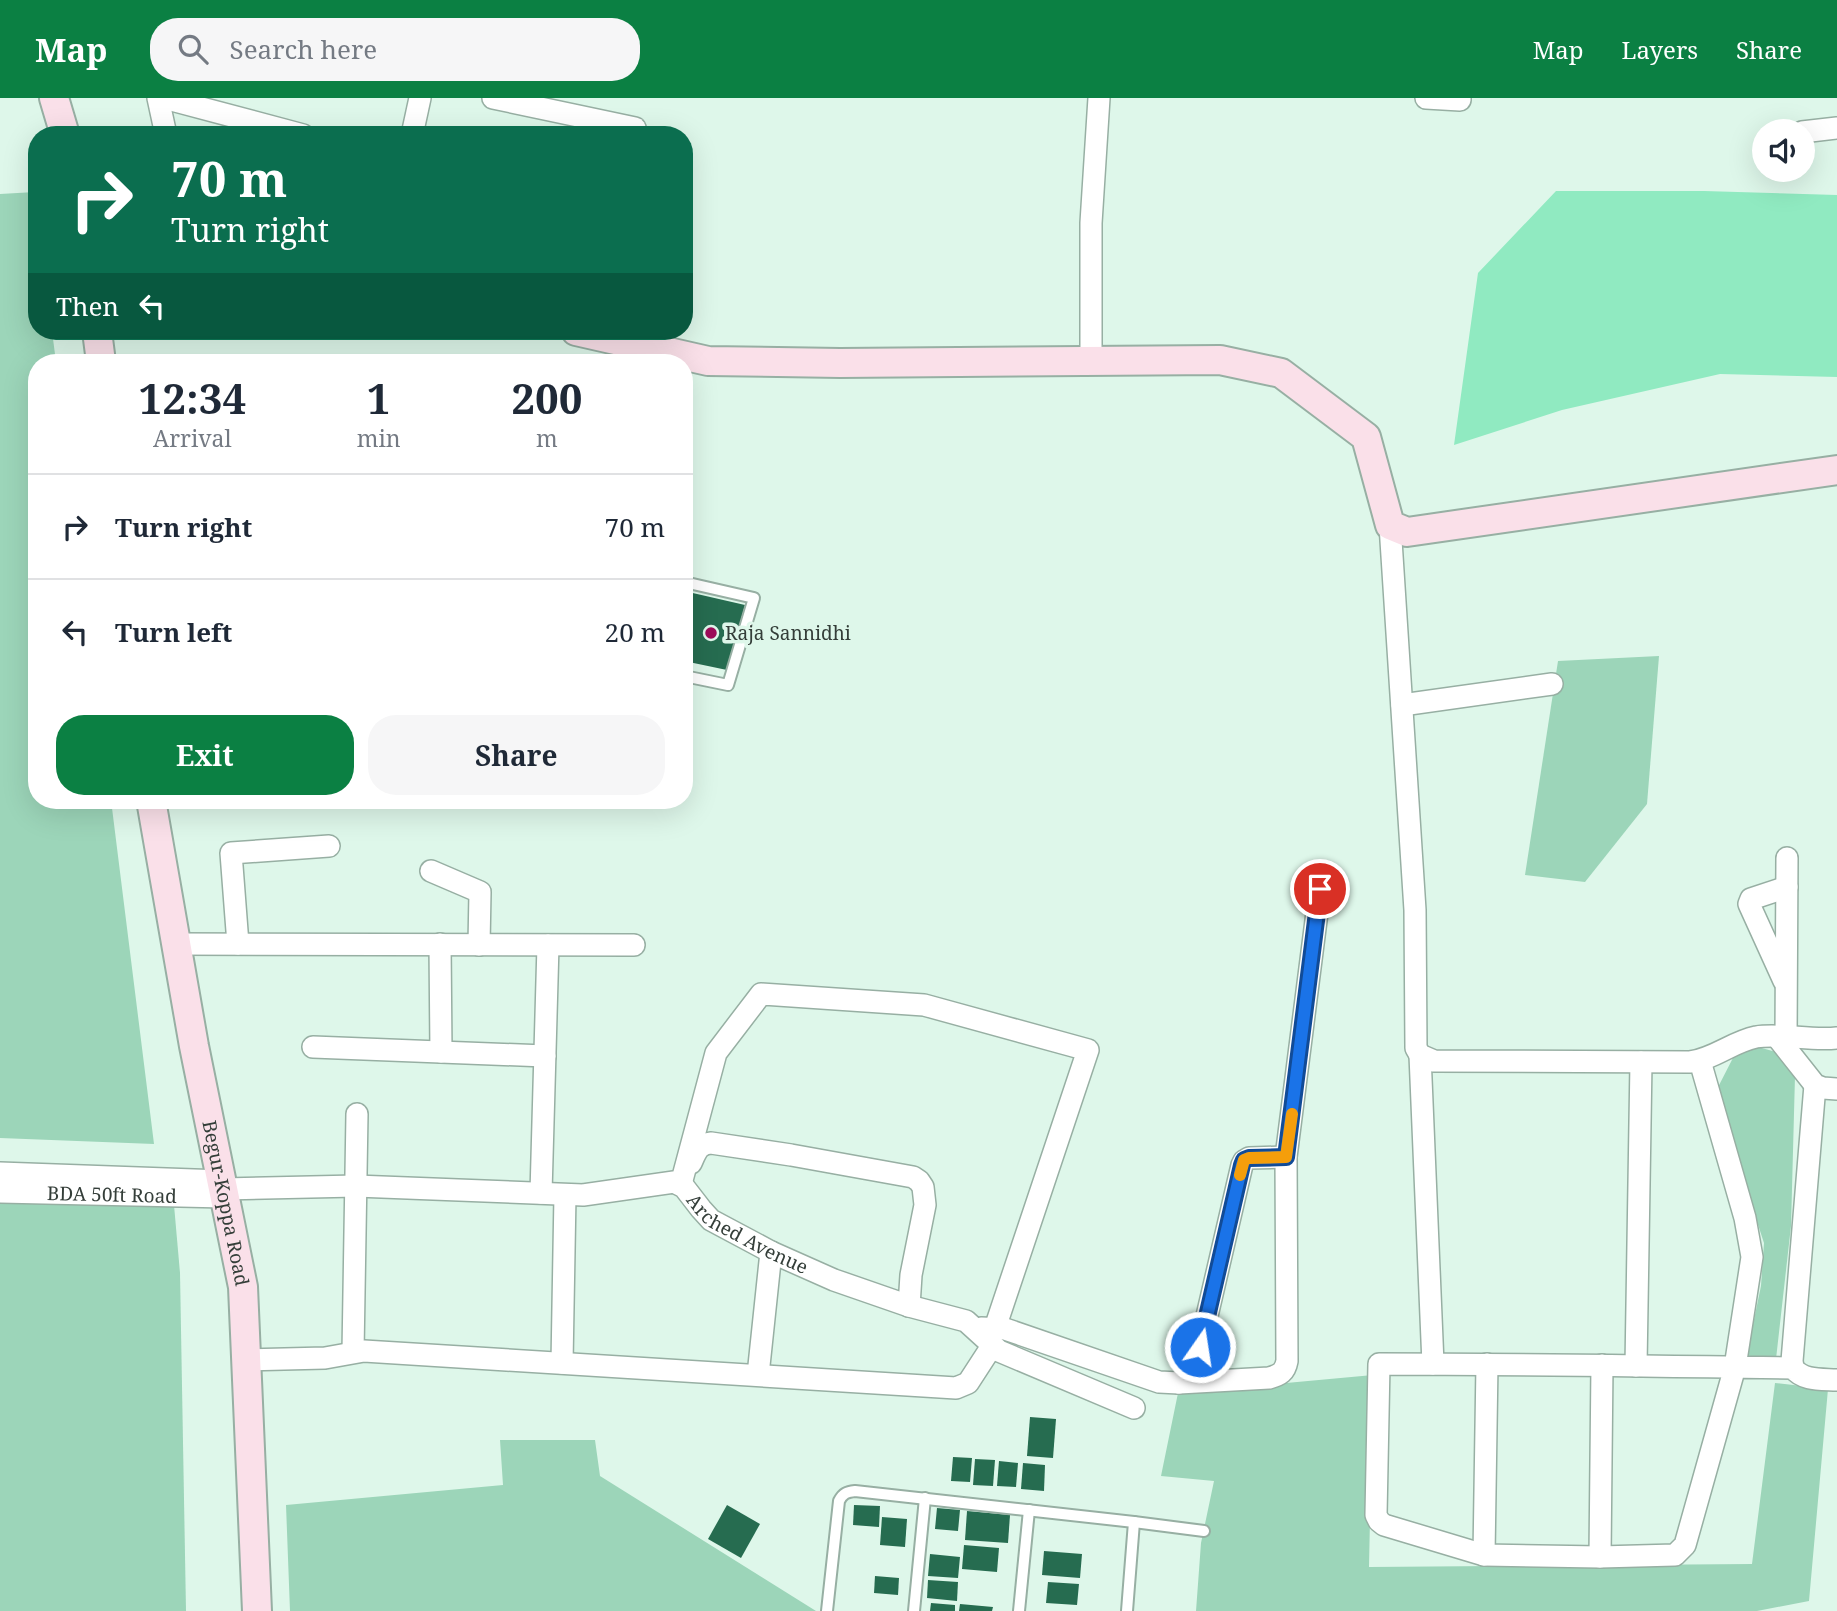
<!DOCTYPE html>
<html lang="en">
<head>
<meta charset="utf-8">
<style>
	body { margin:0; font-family:"Noto Serif",serif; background:#f6f6f7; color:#1f2937; height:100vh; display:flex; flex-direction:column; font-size:26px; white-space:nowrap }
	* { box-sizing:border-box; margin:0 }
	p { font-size:23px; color:#747a83 }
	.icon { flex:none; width:38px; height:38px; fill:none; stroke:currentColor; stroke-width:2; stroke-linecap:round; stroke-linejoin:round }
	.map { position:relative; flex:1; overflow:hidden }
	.panel { position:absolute; left:28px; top:256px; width:665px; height:455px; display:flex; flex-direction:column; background:#fff; border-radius:28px; box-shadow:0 7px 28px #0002 }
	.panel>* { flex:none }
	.hud { position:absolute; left:28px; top:28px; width:665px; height:214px; border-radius:28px; box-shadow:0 7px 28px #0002; background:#0b6e4f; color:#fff; overflow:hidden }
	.buttons { position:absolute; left:1752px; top:21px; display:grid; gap:14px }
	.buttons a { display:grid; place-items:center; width:63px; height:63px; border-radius:50%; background:#fff; box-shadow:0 7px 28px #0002; font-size:35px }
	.pin { position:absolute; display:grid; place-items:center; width:60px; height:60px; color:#fff; margin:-30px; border:4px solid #fff; border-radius:50%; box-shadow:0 2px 7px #0007 }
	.me { position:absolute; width:77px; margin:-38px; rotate:13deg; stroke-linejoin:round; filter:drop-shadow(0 0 5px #0008) }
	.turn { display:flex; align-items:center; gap:24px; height:147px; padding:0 28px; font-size:32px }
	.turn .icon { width:91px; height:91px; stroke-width:2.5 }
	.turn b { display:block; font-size:49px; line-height:60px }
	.then { display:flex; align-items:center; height:66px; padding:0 28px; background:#0003; gap:14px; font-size:26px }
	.eta { display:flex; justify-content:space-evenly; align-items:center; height:119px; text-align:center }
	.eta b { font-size:42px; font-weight:700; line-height:49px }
	.primary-button { display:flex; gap:14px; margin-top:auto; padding:14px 28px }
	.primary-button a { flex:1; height:80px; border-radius:28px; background:#0b8043; color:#fff; font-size:28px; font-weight:700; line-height:80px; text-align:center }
	.primary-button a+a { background:#f6f6f7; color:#1f2937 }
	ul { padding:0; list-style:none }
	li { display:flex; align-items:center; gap:21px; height:105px; padding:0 28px; border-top:2px solid #e0e1e3 }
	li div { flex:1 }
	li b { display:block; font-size:26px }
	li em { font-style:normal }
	header { display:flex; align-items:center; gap:42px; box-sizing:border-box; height:98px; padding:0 35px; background:#0b8043; color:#fff }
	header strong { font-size:33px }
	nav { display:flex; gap:38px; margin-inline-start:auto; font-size:24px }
	.search { width:490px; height:63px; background:#f6f6f7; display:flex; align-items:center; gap:18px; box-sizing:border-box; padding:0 24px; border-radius:28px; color:#747a83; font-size:26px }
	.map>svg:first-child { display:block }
</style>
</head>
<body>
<header>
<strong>Map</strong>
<div class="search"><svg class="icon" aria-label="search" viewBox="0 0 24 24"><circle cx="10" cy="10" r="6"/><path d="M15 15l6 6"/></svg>Search here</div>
<nav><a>Map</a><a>Layers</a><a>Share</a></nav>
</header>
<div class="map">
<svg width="1837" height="1513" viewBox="0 0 1837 1513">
	<rect width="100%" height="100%" fill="#def7ea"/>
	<g fill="#9cd5b9">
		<polygon points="35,94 37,110 37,233 52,233 56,264 37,264 37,702 111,702 154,1046 0,1040 0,96"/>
		<polygon points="1659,558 1647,706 1585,784 1525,777 1558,563"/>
		<polygon points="1751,947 1776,954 1795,978 1791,1128 1776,1261 1746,1260 1761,1188 1764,1145 1715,995 1735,956"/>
		<polygon points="0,1103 174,1107 180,1175 186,1513 0,1513"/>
		<polygon points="1373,1277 1369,1469 1752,1466 1775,1285 1828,1291 1809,1503 1757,1513 1196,1513 1201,1445 1214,1383 1161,1378 1178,1295"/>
		<polygon points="500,1342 595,1342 600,1378 816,1513 290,1513 286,1407 503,1387"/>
	</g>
	<polygon fill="#90eac1" points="1556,93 1704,93 1837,97 1837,279 1720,276 1562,312 1454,347 1478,175"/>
	<g fill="#266c50">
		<polygon points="684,493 745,507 727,572 684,563"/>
		<polygon points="1030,1319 1056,1321 1053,1360 1027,1358"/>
		<polygon points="953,1359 972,1360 970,1384 951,1383"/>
		<polygon points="975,1361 995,1362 993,1388 973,1387"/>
		<polygon points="999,1363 1018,1365 1016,1389 997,1388"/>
		<polygon points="1023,1365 1045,1367 1044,1393 1021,1391"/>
		<polygon points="727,1407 760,1426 741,1460 708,1441"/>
		<polygon points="854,1407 880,1408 879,1429 853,1427"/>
		<polygon points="937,1410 960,1412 958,1433 935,1431"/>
		<polygon points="967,1413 1010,1417 1008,1445 965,1442"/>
		<polygon points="882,1419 907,1421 905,1449 880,1447"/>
		<polygon points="964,1447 999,1450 997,1474 962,1471"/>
		<polygon points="1044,1453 1082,1456 1080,1480 1042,1477"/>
		<polygon points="930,1456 960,1459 958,1480 928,1478"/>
		<polygon points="875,1478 899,1480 898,1497 874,1495"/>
		<polygon points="928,1482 958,1484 957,1503 927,1500"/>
		<polygon points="1048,1484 1079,1486 1077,1507 1046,1505"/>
		<polygon points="931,1505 955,1507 955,1513 930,1513"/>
		<polygon points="960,1506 993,1509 992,1513 959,1513"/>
	</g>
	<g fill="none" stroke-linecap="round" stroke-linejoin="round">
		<defs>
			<g id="lane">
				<polyline points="684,484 754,500 728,587 684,578"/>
				<polyline points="1134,1424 1204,1433"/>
				<path d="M827,1513L839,1403C843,1395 847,1394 855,1393L1134,1424L1127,1513"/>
				<polyline points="914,1513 925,1400"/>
				<polyline points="1019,1513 1029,1412"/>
			</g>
			<g id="street">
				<polyline points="158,0 166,37"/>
				<polyline points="164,0 303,37"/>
				<polyline points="493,0 635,30"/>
				<polyline points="1426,0 1460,2 1460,0"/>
				<polyline points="1802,34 1837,30"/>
				<polyline points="412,37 420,0"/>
				<polyline points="1091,263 1091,125 1099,0"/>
				<path d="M1390,427L1415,812L1416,950L1420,957L1434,963L1690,964C1714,961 1732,944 1756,939C1781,935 1810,943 1837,940"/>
				<polyline points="1402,607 1552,586"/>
				<polyline points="431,773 480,794 479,847"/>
				<polyline points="176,846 634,847"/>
				<polyline points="238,846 231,755 329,748"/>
				<polyline points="440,846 441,954"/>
				<polyline points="1784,883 1749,806 1751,801 1787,789"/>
				<polyline points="1777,939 1815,987 1823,990 1837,991"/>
				<polyline points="1786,940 1787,760"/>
				<polyline points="313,949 545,958"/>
				<polyline points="1420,957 1433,1266"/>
				<path d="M1700,963L1745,1120L1752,1159L1735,1269L1685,1447L1675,1457L1600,1459L1484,1457L1384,1427L1379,1423L1376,1417L1379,1266C1517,1266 1655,1268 1793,1270C1803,1283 1821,1281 1837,1282"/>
				<path d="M691,1065C696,1054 698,1046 711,1045L791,1057L913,1079L919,1083L923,1089L925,1107L911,1177L909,1208"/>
				<polyline points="0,1075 222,1083"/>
				<polyline points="681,1086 716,955 761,896 924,907 1088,952 995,1230"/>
				<path id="s1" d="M223,1091L356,1088L583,1097L674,1084L684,1089L701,1111L711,1122L771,1154L834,1182L909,1208L966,1223L999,1253L1134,1310"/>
				<path id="s2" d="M0,1094L225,1099"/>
				<polyline points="541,1095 548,847"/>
				<path d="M981,1230L1005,1231L1159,1284L1179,1285L1269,1280C1280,1277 1285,1274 1287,1263L1286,1059L1320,791L1324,774"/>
				<polyline points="353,1254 357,1016"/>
				<polyline points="247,1262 325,1260 364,1253 956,1290 968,1285 992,1248"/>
				<polyline points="562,1265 565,1097"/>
				<polyline points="1636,1268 1641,964"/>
				<polyline points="1793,1270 1792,1263 1815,987"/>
				<polyline points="758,1277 771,1154"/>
				<polyline points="1179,1285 1191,1279 1194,1274 1242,1067 1244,1063 1249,1060 1286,1059"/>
				<polyline points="1484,1457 1487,1266"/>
				<polyline points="1600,1459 1602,1267"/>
			</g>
			<g id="secondary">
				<polyline points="54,0 65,37"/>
				<polyline points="97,233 101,264"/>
				<polyline points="576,233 708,263 840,265 1220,262 1281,275 1366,339 1390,427 1407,434 1837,372"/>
				<path id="s3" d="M151,702L194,948L243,1189L257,1513"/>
			</g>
		</defs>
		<use href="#lane" stroke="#97afa3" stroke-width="14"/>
		<use href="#street" stroke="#97afa3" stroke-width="24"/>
		<use href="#secondary" stroke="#97afa3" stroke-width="32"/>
		<use href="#lane" stroke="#fff" stroke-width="10"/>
		<use href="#street" stroke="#fff" stroke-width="21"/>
		<use href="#secondary" stroke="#fae0e9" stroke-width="28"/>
	</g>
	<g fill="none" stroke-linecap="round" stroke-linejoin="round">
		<defs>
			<polyline id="route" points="1200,1249 1242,1067 1244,1062 1249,1060 1286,1059 1320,791"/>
		</defs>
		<use href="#route" stroke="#114b97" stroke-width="18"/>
		<use href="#route" stroke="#1a73e8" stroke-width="12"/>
		<polyline stroke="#f59e0b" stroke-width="12" points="1240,1077 1244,1062 1249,1060 1286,1059 1292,1016"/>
	</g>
	<circle fill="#9d0c59" stroke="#def7ea" stroke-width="2.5" cx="711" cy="535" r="7"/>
	<g text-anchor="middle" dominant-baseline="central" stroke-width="7" stroke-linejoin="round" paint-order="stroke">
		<g font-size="19" fill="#343e39" stroke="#def7ea" text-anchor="start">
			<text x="725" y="535">Raja Sannidhi</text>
		</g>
		<g font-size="19" fill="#343e39" stroke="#def7ea">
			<text stroke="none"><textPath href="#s2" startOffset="112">BDA 50ft Road</textPath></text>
			<text stroke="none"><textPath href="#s3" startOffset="410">Begur-Koppa Road</textPath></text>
			<text stroke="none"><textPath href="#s1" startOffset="544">Arched Avenue</textPath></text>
		</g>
	</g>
</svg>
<div class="buttons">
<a><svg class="icon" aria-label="sound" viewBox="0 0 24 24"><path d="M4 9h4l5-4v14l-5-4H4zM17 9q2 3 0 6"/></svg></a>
</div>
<div class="pin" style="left:1320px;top:791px;background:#d93025"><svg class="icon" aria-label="arrive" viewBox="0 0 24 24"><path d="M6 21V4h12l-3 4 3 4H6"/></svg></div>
<svg class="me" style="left:1200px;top:1249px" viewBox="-20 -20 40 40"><circle r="17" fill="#1a73e8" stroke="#fff" stroke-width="3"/><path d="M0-11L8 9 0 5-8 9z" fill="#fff"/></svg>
<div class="hud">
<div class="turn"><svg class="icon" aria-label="right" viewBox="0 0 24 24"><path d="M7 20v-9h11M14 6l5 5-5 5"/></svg><div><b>70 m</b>Turn right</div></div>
<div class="then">Then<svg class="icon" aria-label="left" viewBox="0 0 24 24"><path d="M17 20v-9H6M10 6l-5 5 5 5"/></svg></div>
</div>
<section class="panel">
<div class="eta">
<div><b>12:34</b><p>Arrival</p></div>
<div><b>1</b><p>min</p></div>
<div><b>200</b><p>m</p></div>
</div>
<ul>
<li><svg class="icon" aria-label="right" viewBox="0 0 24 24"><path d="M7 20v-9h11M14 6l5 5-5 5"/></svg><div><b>Turn right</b></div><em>70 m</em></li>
<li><svg class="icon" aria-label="left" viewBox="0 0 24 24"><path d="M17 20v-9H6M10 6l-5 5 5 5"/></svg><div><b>Turn left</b></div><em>20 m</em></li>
</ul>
<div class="primary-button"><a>Exit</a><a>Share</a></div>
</section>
</div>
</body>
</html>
